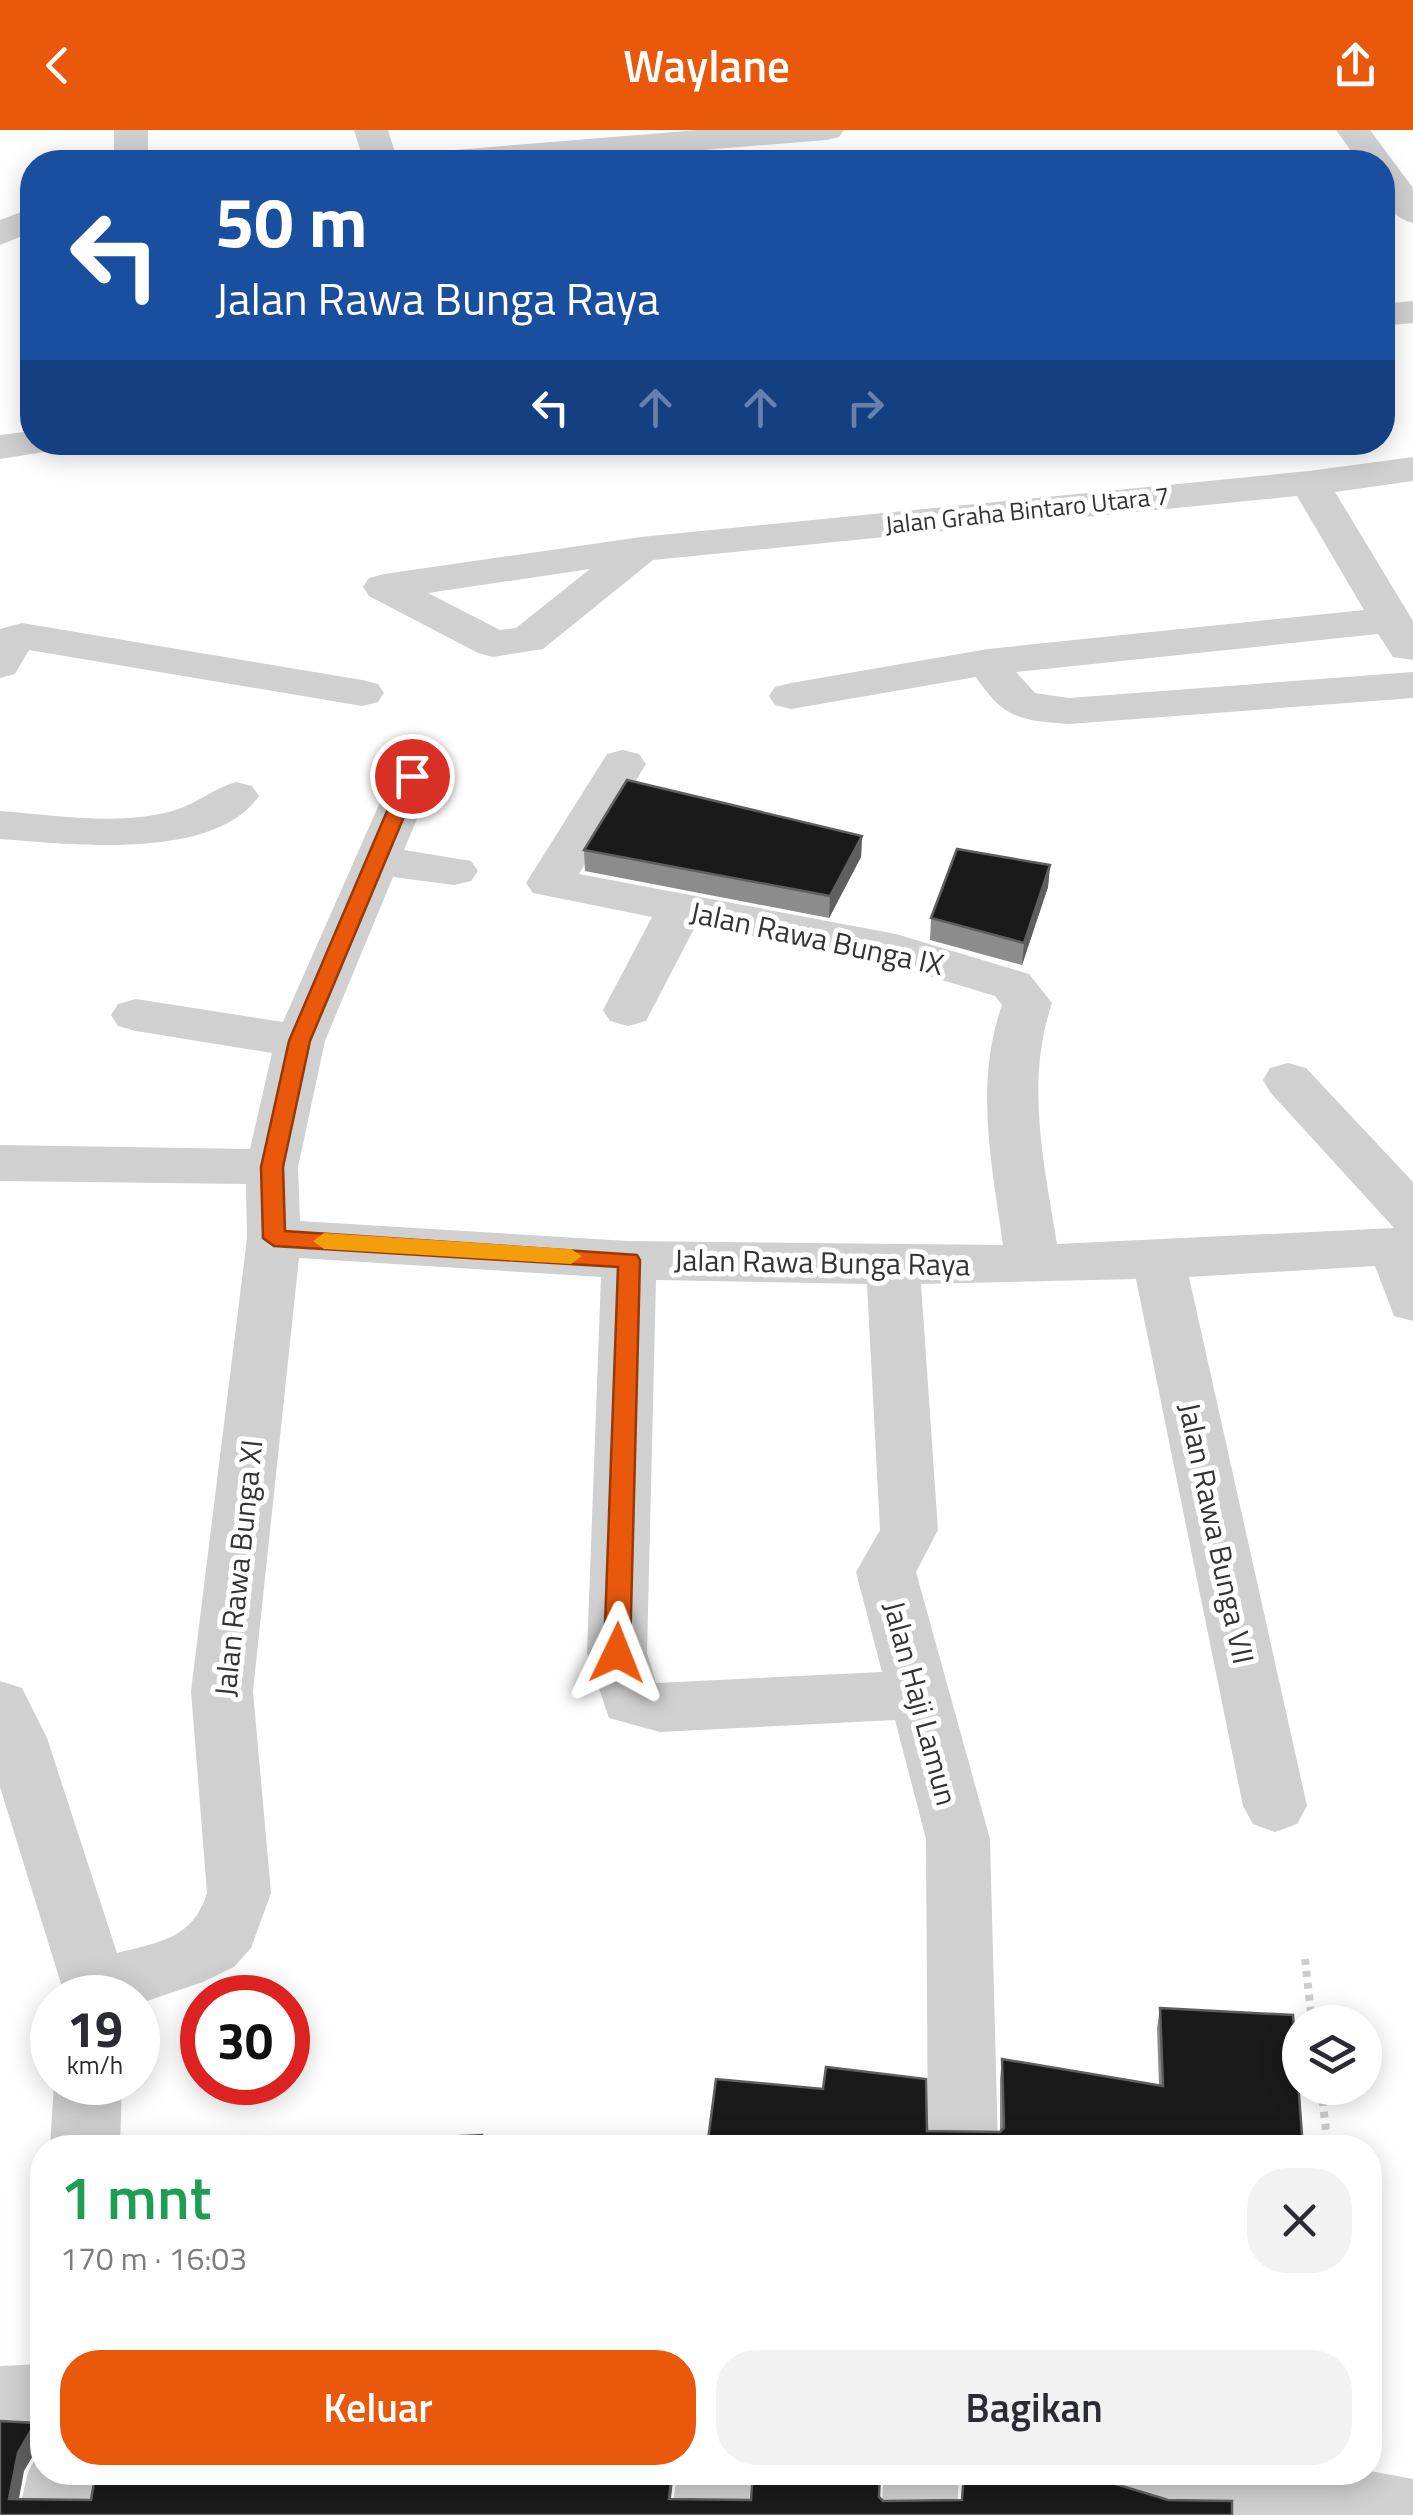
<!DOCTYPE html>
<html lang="id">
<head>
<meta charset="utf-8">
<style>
	body { margin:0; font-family:"Titillium Web",sans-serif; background:#f2f2f3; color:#2b2b33; height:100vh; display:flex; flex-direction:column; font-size:38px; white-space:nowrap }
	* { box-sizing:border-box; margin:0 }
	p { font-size:32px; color:#7c7c81 }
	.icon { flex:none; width:55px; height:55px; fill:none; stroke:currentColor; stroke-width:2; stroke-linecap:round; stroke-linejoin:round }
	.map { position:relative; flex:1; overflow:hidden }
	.details { position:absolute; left:30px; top:2005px; width:1352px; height:350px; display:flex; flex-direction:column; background:#fff; border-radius:40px; box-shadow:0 5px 25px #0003 }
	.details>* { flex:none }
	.guide { position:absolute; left:20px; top:20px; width:1375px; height:305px; border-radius:40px; box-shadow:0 5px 25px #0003; background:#1a4fa0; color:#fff; overflow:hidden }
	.controls { position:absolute; left:1282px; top:1875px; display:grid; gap:20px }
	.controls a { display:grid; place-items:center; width:100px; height:100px; border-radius:50%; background:#fff; box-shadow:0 5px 25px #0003; font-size:50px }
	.speed { position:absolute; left:30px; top:1845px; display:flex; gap:20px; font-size:50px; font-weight:700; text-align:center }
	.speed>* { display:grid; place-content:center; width:130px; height:130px; border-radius:50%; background:#fff; box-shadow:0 5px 25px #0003; line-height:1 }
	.speed small { font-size:25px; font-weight:400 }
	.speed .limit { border:15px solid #d22; background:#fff; color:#111 }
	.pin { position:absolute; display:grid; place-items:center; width:85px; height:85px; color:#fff; margin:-42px; border:5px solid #fff; border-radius:50%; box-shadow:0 2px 10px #0007 }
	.me { position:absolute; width:110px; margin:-55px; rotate:2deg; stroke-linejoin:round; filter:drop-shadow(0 0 8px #0008) }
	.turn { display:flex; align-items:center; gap:35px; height:210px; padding:0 30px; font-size:45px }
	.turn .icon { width:130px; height:130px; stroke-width:2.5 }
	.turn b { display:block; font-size:70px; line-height:85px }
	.lanes { display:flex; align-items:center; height:95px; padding:0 30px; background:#0003; justify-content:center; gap:50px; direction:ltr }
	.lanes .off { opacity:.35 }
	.round { display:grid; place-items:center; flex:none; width:105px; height:105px; border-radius:40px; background:#f2f2f3 }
	.head { display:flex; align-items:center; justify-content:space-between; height:170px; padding:0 30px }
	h1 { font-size:60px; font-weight:600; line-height:75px; color:#1e9e55 }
	.primary-button { display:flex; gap:20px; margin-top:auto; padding:20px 30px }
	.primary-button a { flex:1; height:115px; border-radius:40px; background:#ea580c; color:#fff; font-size:40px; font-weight:600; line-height:115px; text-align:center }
	.primary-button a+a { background:#f2f2f3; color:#2b2b33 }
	header { display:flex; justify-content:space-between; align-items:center; height:130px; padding:0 30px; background:#ea580c; color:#fff; font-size:45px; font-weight:600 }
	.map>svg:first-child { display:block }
</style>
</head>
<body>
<header><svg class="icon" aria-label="back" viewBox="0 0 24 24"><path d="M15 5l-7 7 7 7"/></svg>Waylane<svg class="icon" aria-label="share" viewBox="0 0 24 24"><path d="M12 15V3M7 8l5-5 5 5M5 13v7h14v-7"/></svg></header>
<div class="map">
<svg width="1413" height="2385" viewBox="0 0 1413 2385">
	<rect width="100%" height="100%" fill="#fff"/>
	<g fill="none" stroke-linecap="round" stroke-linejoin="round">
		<g stroke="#cdcdcd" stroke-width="8" stroke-dasharray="6 6" stroke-linecap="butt">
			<polyline points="1305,1829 1312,1892"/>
			<polyline points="1321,1958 1328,2018"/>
		</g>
		<g fill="#d0d0d0" fill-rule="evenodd">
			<rect x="114" y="0" width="34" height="32"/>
			<polygon points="354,0 388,0 398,32 364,32"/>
			<polygon points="699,0 844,0 839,7 827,10 553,32 413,32 418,25 430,22"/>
			<path d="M1336,0H1370L1413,58V93C1383,85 1382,59 1382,32H1359Z"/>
			<polygon points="32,78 32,102 0,115 0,90"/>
			<polygon points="1413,171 1413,193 1382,196 1382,174"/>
			<polygon points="32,301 32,312 63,312 57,320 0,329 0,305"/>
			<path d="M1413,327V351L1335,362L1413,491V530L1393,527L1378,504L1016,542L1035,563L1069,568L1413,542V568L1069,594C1021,591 1003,588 976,547L791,579L775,575L769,566L775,557L791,553L988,519L1364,480L1297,366L653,430L543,519L493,527L478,523L369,466L363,457L369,448L384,444L641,407L1309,341ZM590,439L516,498L500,500L428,463Z"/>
			<polygon points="22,493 362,550 378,554 384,563 378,572 362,576 29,520 15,544 0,548 0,499"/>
			<path d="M623,620L639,624L646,634L579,744L896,804L1029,844L1052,873C1025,953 1044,1033 1057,1114L1394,1098L1270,962L1263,950L1270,938L1288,933L1306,938L1413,1052V1191L1394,1186L1375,1136L1189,1147L1307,1676L1297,1694L1275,1702L1253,1694L1243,1676L1136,1149L921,1154L938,1400L916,1442L990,1709L998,2018H928L926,1709L895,1590L660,1602L609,1588L587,1523L601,1147L299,1128L253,1561L271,1763L251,1818L234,1837L203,1852L138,1874V1868H61L62,1857L0,1657V1551L22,1558L47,1608L117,1823C159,1812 193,1809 207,1763L191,1561L247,1108L246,1054L0,1051V1015L250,1019L272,923L136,901L118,896L111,885L118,874L136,869L283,892L396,636L412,632L428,636L435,646L404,720L471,731L478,741L471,751L454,755L393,747L325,911L298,1037L300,1091L628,1111L1003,1115C992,1035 974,954 1002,875L995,866L872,829L696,795L646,891L628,896L610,891L603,880L652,787L533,763L526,753L607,624ZM656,1150L867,1154L880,1400L856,1442L882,1542L656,1553L647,1523Z"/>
			<path d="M236,652L252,656L259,666C213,732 69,714 0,709V681C55,685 118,696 172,681C196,675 213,658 236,652Z"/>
			<polygon points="54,1952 122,1952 120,2018 50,2018"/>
			<polygon points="42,2234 42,2304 0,2306 0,2236"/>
			<polygon points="42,2315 42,2342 102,2342 94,2385 18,2385 28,2342"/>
			<polygon points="1370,2341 1413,2349 1413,2385 1165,2385 1109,2368 1098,2342"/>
			<polygon points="677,2342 752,2342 748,2385 672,2385"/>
			<polygon points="884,2342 959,2342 957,2385 881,2385"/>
		</g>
	</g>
	<g fill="#8c8c8c">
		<polygon points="862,706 861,727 829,788 585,741 584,720"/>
		<polygon points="1050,735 1048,757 1022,835 930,810 931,788"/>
		<polygon points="1160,1878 1303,2018 927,2001 1000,2002 1000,1949 1002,1929 1159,1955 1157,1898"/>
	</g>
	<g fill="#5f5f5f">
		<polygon points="862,706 861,727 829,788 830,766"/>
		<polygon points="1050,735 1048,757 1022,835 1024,813"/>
		<polygon points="35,2293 41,2312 24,2341 16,2385 9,2369 18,2323"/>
		<polygon points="672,2342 674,2342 669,2385 669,2369"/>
	</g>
	<g fill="#1a1a1a" stroke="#5f5f5f" stroke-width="2.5">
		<polygon points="627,650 862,706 830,766 584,720"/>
		<polygon points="957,719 1050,735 1024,813 931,788"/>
		<polygon points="1160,1878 1293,1885 1303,2018 707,2018 716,1949 823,1959 826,1937 926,1949 927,2001 1000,2002 1004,1998 1002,1929 1163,1956"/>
		<polygon points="482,2005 482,2018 378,2018 379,2010"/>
		<polygon points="0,2291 35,2293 18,2323 9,2369 91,2370 96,2342 672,2342 669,2369 751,2370 753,2342 880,2342 879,2367 883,2371 962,2370 964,2342 1066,2342 1108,2348 1112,2353 1168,2370 1232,2371 1232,2385 0,2385"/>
		<polygon points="38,2293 42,2293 42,2320 40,2320"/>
	</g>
	<polygon fill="#ea580c" stroke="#983908" stroke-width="2.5" points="412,640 421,646 310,911 283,1037 285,1101 637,1125 640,1130 630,1523 626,1530 608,1530 604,1523 618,1137 274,1116 263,1108 261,1037 289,911 402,646"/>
	<polygon fill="#f59e0b" points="324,1103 571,1119 582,1126 571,1134 324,1119 313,1111"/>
	<g text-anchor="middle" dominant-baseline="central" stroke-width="10" stroke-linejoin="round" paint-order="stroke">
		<g font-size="25" fill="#333" stroke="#fff">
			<text transform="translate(1027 380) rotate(-6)">Jalan Graha Bintaro Utara 7</text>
		</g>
		<g font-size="30" fill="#333" stroke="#fff">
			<text transform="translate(817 808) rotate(12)">Jalan Rawa Bunga IX</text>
			<text transform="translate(822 1132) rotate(1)">Jalan Rawa Bunga Raya</text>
			<text transform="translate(1217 1403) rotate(78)">Jalan Rawa Bunga VII</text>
			<text transform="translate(238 1438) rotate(-84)">Jalan Rawa Bunga XI</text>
			<text transform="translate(921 1573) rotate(75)">Jalan Haji Lamun</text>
		</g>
	</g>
</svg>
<div class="controls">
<a><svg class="icon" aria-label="layers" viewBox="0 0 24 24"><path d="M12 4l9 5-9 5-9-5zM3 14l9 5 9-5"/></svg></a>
</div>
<div class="speed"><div>19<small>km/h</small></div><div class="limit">30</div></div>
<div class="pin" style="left:412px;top:646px;background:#d93025"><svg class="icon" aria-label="arrive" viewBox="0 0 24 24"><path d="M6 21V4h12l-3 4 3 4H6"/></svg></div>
<svg class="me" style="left:617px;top:1523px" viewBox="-20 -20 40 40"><path d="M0-17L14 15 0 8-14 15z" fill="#ea580c" stroke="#fff" stroke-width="4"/></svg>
<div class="guide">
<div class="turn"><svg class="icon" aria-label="left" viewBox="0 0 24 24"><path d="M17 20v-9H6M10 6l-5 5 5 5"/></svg><div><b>50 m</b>Jalan Rawa Bunga Raya</div></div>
<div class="lanes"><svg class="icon" aria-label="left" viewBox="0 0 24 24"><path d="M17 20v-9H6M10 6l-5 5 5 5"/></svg><svg class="icon off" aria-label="ahead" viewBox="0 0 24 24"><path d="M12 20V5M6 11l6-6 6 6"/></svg><svg class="icon off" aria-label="ahead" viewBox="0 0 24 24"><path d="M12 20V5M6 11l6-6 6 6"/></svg><svg class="icon off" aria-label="right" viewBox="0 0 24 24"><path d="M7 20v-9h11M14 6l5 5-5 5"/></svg></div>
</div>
<section class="details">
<div class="head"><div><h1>1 mnt</h1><p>170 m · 16:03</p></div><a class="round"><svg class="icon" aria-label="close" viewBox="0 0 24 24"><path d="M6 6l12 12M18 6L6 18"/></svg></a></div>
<div class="primary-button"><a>Keluar</a><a>Bagikan</a></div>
</section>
</div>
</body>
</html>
